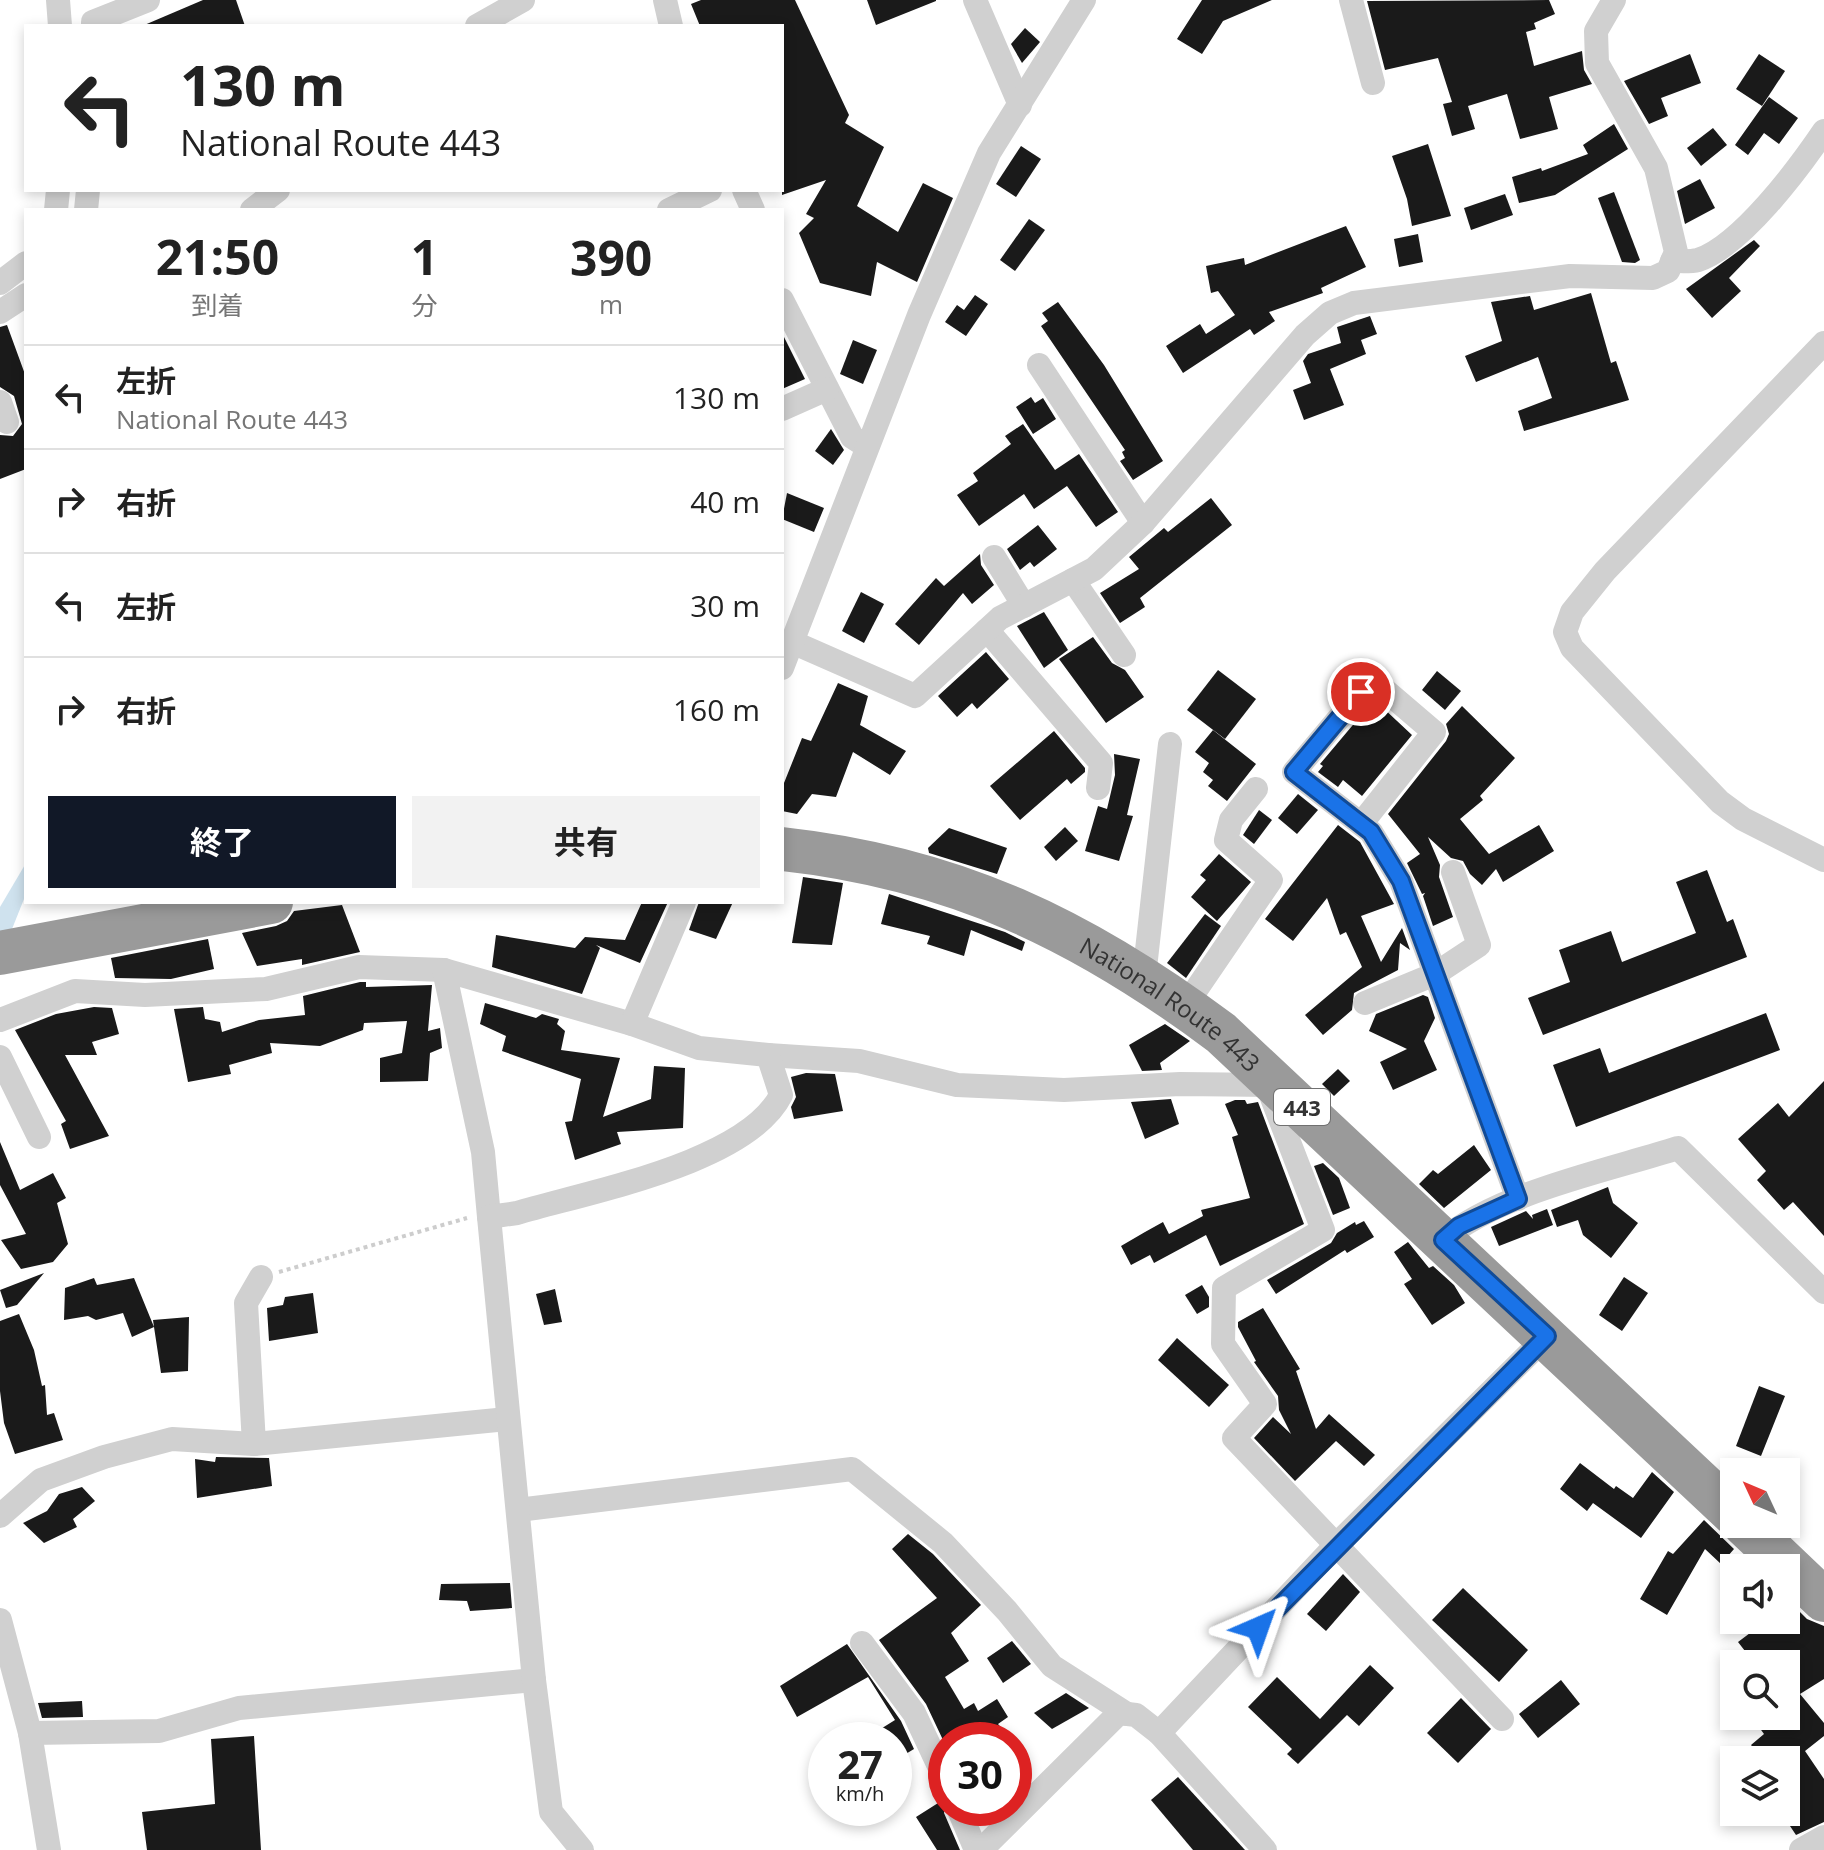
<!DOCTYPE html>
<html lang="ja">
<head>
<meta charset="utf-8">
<style>
	body { margin:0; font-family:"Open Sans","Noto Sans JP",sans-serif; background:#f2f2f2; color:#222; height:100vh; display:flex; flex-direction:column; font-size:30px; white-space:nowrap }
	* { box-sizing:border-box; margin:0 }
	p { font-size:26px; color:#767676 }
	.icon { flex:none; width:44px; height:44px; fill:none; stroke:currentColor; stroke-width:2; stroke-linecap:round; stroke-linejoin:round }
	.map { position:relative; flex:1; overflow:hidden }
	.sheet { position:absolute; left:24px; top:208px; width:760px; height:696px; display:flex; flex-direction:column; background:#fff; border-radius:0px; box-shadow:0 4px 12px #0003 }
	.sheet>* { flex:none }
	.hud { position:absolute; left:24px; top:24px; width:760px; height:168px; border-radius:0px; box-shadow:0 4px 12px #0003; background:#fff; color:#222; overflow:hidden }
	.needle { width:52px; rotate:314deg }
	.tools { position:absolute; left:1720px; top:1458px; display:grid; gap:16px }
	.tools a { display:grid; place-items:center; width:80px; height:80px; border-radius:0px; background:#fff; box-shadow:0 4px 12px #0003; font-size:40px }
	.speed { position:absolute; left:808px; top:1722px; display:flex; gap:16px; font-size:40px; font-weight:700; text-align:center }
	.speed>* { display:grid; place-content:center; width:104px; height:104px; border-radius:50%; background:#fff; box-shadow:0 4px 12px #0003; line-height:1 }
	.speed small { font-size:20px; font-weight:400 }
	.speed .limit { border:12px solid #d22; background:#fff; color:#111 }
	.pin { position:absolute; display:grid; place-items:center; width:68px; height:68px; color:#fff; margin:-34px; border:4px solid #fff; border-radius:50%; box-shadow:0 2px 8px #0007 }
	.me { position:absolute; width:88px; margin:-44px; rotate:43deg; stroke-linejoin:round; filter:drop-shadow(0 0 6px #0008) }
	.turn { display:flex; align-items:center; gap:28px; height:168px; padding:0 24px; font-size:36px }
	.turn .icon { width:104px; height:104px; stroke-width:2.5 }
	.turn b { display:block; font-size:56px; line-height:68px }
	.eta { display:flex; justify-content:space-evenly; align-items:center; height:136px; text-align:center }
	.eta b { font-size:48px; font-weight:700; line-height:56px }
	.cta { display:flex; gap:16px; margin-top:auto; padding:16px 24px }
	.cta a { flex:1; height:92px; border-radius:0px; background:#111827; color:#fff; font-size:32px; font-weight:700; line-height:92px; text-align:center }
	.cta a+a { background:#f2f2f2; color:#222 }
	ul { padding:0; list-style:none }
	li { display:flex; align-items:center; gap:24px; height:104px; padding:0 24px; border-top:2px solid #e0e0e0 }
	li div { flex:1 }
	li b { display:block; font-size:30px }
	li em { font-style:normal }
	.map>svg:first-child { display:block }
</style>
</head>
<body>
<div class="map">
<svg width="1824" height="1850" viewBox="0 0 1824 1850">
	<rect width="100%" height="100%" fill="#fff"/>
	<polygon fill="#cfe2ee" points="26,863 26,894 0,959 0,907"/>
	<g fill="#1a1a1a">
		<polygon points="203,0 236,0 245,26 142,26"/>
		<polygon points="701,0 795,0 849,115 845,123 884,147 857,206 898,232 923,183 953,198 917,282 877,262 871,296 820,283 799,233 814,218 806,214 826,180 782,195 782,26 700,26 691,4"/>
		<polygon points="867,0 936,0 936,1 876,25"/>
		<polygon points="1202,0 1272,0 1223,21 1202,54 1177,39"/>
		<polygon points="1549,0 1555,14 1534,23 1536,29 1526,32 1534,66 1582,51 1584,70 1592,84 1549,97 1558,129 1520,139 1507,94 1468,106 1475,129 1452,136 1443,104 1452,102 1438,58 1385,70 1367,1"/>
		<polygon points="1025,28 1040,42 1022,63 1011,44"/>
		<polygon points="1690,54 1701,83 1661,98 1668,116 1649,124 1624,81"/>
		<polygon points="1759,54 1785,71 1762,106 1736,89"/>
		<polygon points="1769,97 1798,118 1779,144 1764,133 1748,155 1735,145"/>
		<polygon points="1614,124 1628,149 1555,195 1519,203 1512,177 1541,168 1542,171 1588,154 1583,145"/>
		<polygon points="1713,128 1727,145 1701,166 1687,148"/>
		<polygon points="1428,144 1451,216 1412,226 1407,199 1392,156"/>
		<polygon points="1021,146 1041,159 1016,197 996,184"/>
		<polygon points="1700,179 1715,208 1685,224 1677,191"/>
		<polygon points="1614,192 1640,260 1635,263 1622,262 1598,198"/>
		<polygon points="1505,194 1513,215 1471,230 1464,208"/>
		<polygon points="1029,219 1045,230 1015,271 1000,260"/>
		<polygon points="1346,226 1366,267 1321,288 1323,293 1269,312 1275,321 1254,335 1250,329 1183,373 1166,346 1200,324 1206,334 1235,315 1218,291 1211,293 1206,266 1244,258 1245,265"/>
		<polygon points="1418,234 1423,262 1399,267 1394,239"/>
		<polygon points="1754,240 1760,246 1729,278 1741,291 1712,318 1686,289"/>
		<polygon points="1591,293 1611,363 1616,361 1629,400 1524,431 1518,411 1552,398 1538,357 1476,382 1465,356 1502,341 1491,302 1530,296 1534,310"/>
		<polygon points="975,295 988,304 966,336 945,322 957,305 964,310"/>
		<polygon points="1058,302 1104,365 1163,461 1133,480 1120,461 1125,458 1122,452 1125,450 1041,326 1048,321 1042,313"/>
		<polygon points="1370,316 1377,334 1361,340 1366,354 1330,369 1344,405 1304,420 1293,390 1311,383 1303,361 1308,354 1341,343 1337,327"/>
		<polygon points="7,325 26,377 26,469 0,479 0,435 13,436 22,424 14,396 0,387 0,327"/>
		<polygon points="782,333 805,379 782,389"/>
		<polygon points="853,340 877,350 863,384 840,374"/>
		<polygon points="1031,397 1035,403 1043,398 1056,419 1033,434 1016,407"/>
		<polygon points="1023,424 1055,470 1079,454 1118,512 1096,527 1067,486 1034,509 1024,494 979,526 957,495 978,481 973,473 1011,444 1005,436"/>
		<polygon points="831,429 844,450 833,465 815,451"/>
		<polygon points="787,493 824,508 814,532 782,519"/>
		<polygon points="1211,498 1232,525 1140,598 1145,607 1120,623 1100,593 1139,569 1129,557 1164,528 1168,532"/>
		<polygon points="1038,525 1057,549 1034,567 1030,562 1020,570 1007,549"/>
		<polygon points="980,554 981,565 994,585 972,604 963,593 919,645 895,624 936,578 944,586"/>
		<polygon points="861,592 884,604 864,643 842,631"/>
		<polygon points="1044,612 1068,650 1044,668 1017,626"/>
		<polygon points="1093,637 1112,663 1125,670 1144,697 1106,723 1059,659"/>
		<polygon points="986,652 1009,679 977,709 972,703 957,717 938,696"/>
		<polygon points="1218,670 1256,699 1225,739 1187,710"/>
		<polygon points="1437,671 1461,691 1445,710 1422,690"/>
		<polygon points="838,683 868,696 860,725 906,751 890,775 853,752 836,797 812,794 797,814 782,811 782,788 802,738 811,741"/>
		<polygon points="1381,706 1412,735 1362,796 1343,780 1338,787 1318,772 1323,766 1320,764 1368,707"/>
		<polygon points="1462,706 1515,758 1480,796 1483,800 1460,819 1489,854 1539,825 1554,851 1503,882 1496,869 1482,885 1470,874 1463,861 1451,858 1428,837 1440,865 1439,877 1453,917 1433,926 1423,896 1425,893 1422,894 1407,863 1420,854 1388,814 1446,741 1449,734 1446,724"/>
		<polygon points="1213,730 1256,764 1227,801 1208,786 1213,780 1203,772 1209,763 1195,752"/>
		<polygon points="1054,731 1085,768 1085,772 1071,784 1067,779 1020,820 990,786"/>
		<polygon points="1114,754 1140,759 1127,815 1133,816 1119,861 1085,851 1098,806 1107,809 1115,775"/>
		<polygon points="1298,794 1318,810 1297,834 1278,818"/>
		<polygon points="1259,810 1272,820 1254,844 1243,835"/>
		<polygon points="1338,825 1360,842 1394,904 1361,916 1381,962 1402,928 1410,950 1400,943 1398,970 1354,993 1352,1010 1323,1035 1305,1015 1362,967 1346,932 1340,935 1327,898 1293,941 1265,919"/>
		<polygon points="1065,827 1078,841 1056,861 1044,847"/>
		<polygon points="949,828 1007,848 997,874 929,853 928,848"/>
		<polygon points="1219,854 1251,882 1217,921 1191,897 1206,880 1200,875"/>
		<polygon points="1707,870 1727,922 1733,919 1747,957 1543,1035 1528,998 1570,982 1559,950 1611,931 1622,962 1696,933 1676,882"/>
		<polygon points="803,877 843,883 832,945 792,943"/>
		<polygon points="889,894 1005,932 1025,942 1022,951 971,930 964,956 927,944 930,936 881,924"/>
		<polygon points="642,902 668,902 640,963 596,945 600,948 582,994 492,967 496,935 575,948 585,937 625,940"/>
		<polygon points="699,902 733,902 716,939 689,930"/>
		<polygon points="342,905 360,952 302,965 302,959 257,966 242,933 276,926 287,921 294,911"/>
		<polygon points="1205,914 1221,926 1186,978 1167,963"/>
		<polygon points="208,939 214,969 171,979 115,978 111,958"/>
		<polygon points="360,982 366,982 366,987 432,985 428,1031 440,1028 442,1048 430,1053 428,1081 380,1082 380,1058 402,1053 407,1021 364,1023 363,1030 320,1046 270,1043 272,1053 229,1065 231,1074 188,1082 174,1009 203,1007 205,1019 220,1022 222,1032 259,1020 305,1015 303,996"/>
		<polygon points="1423,995 1428,997 1435,1018 1424,1041 1437,1070 1393,1090 1380,1062 1407,1049 1369,1031 1376,1014"/>
		<polygon points="485,1003 536,1018 542,1014 559,1019 557,1024 565,1031 561,1050 620,1058 603,1117 651,1099 654,1066 685,1068 683,1128 617,1132 621,1144 575,1160 565,1122 572,1121 581,1079 502,1051 506,1036 480,1024"/>
		<polygon points="94,1007 112,1008 119,1034 92,1042 97,1055 65,1055 109,1136 70,1149 61,1124 66,1121 15,1030 56,1014"/>
		<polygon points="1766,1013 1780,1050 1576,1127 1553,1065 1600,1048 1609,1073"/>
		<polygon points="1165,1024 1190,1041 1160,1063 1162,1070 1142,1071 1129,1045"/>
		<polygon points="1338,1069 1350,1081 1334,1096 1322,1084"/>
		<polygon points="806,1073 835,1074 843,1111 794,1119 791,1107 796,1097 791,1077"/>
		<polygon points="1824,1081 1824,1236 1793,1202 1784,1210 1757,1180 1766,1171 1738,1139 1778,1103 1789,1117"/>
		<polygon points="1171,1099 1179,1124 1145,1139 1131,1102"/>
		<polygon points="1235,1100 1245,1100 1247,1104 1258,1102 1304,1224 1220,1266 1206,1235 1154,1263 1150,1255 1131,1265 1121,1246 1145,1232 1163,1222 1169,1234 1203,1216 1201,1210 1250,1198 1232,1137 1238,1135 1225,1104"/>
		<polygon points="0,1142 20,1190 53,1173 66,1198 57,1203 68,1244 53,1262 21,1269 1,1240 26,1234 0,1185"/>
		<polygon points="1474,1145 1491,1170 1444,1208 1419,1184 1433,1170 1438,1174"/>
		<polygon points="1323,1163 1339,1178 1350,1208 1333,1215 1314,1166"/>
		<polygon points="1608,1187 1613,1203 1638,1223 1611,1258 1583,1235 1578,1220 1557,1227 1551,1210"/>
		<polygon points="1547,1209 1553,1225 1499,1246 1491,1227 1526,1211 1533,1219 1532,1215"/>
		<polygon points="1364,1221 1374,1237 1347,1253 1345,1250 1276,1294 1267,1280 1331,1243 1337,1233 1355,1222 1356,1225"/>
		<polygon points="1408,1242 1429,1268 1433,1266 1454,1285 1465,1303 1432,1325 1404,1284 1412,1279 1394,1252"/>
		<polygon points="44,1273 17,1305 6,1308 0,1290"/>
		<polygon points="1624,1277 1648,1293 1622,1331 1599,1315"/>
		<polygon points="94,1278 97,1285 134,1278 154,1327 153,1320 189,1317 188,1371 161,1373 154,1327 132,1337 123,1313 96,1320 88,1316 64,1320 65,1288"/>
		<polygon points="1202,1285 1209,1297 1209,1307 1197,1314 1185,1295"/>
		<polygon points="555,1289 562,1322 544,1325 536,1294"/>
		<polygon points="313,1293 318,1333 269,1341 267,1308 283,1305 285,1297"/>
		<polygon points="1263,1308 1300,1369 1296,1371 1316,1429 1329,1414 1375,1455 1364,1466 1336,1441 1295,1481 1254,1438 1273,1417 1291,1434 1279,1410 1278,1396 1254,1362 1256,1361 1238,1327 1238,1322"/>
		<polygon points="19,1314 34,1350 42,1386 45,1385 47,1415 54,1413 63,1440 15,1454 4,1423 0,1391 0,1321"/>
		<polygon points="1177,1338 1229,1385 1209,1407 1158,1360"/>
		<polygon points="1759,1386 1785,1396 1761,1456 1736,1446"/>
		<polygon points="216,1457 269,1458 272,1486 197,1498 195,1459 215,1462"/>
		<polygon points="1580,1463 1614,1489 1616,1486 1633,1498 1652,1472 1674,1492 1641,1538 1593,1503 1587,1511 1560,1489"/>
		<polygon points="82,1487 95,1501 73,1519 77,1527 44,1543 23,1523 47,1511 59,1494"/>
		<polygon points="1704,1520 1734,1549 1721,1564 1705,1549 1667,1615 1640,1599 1668,1551 1673,1554"/>
		<polygon points="908,1534 933,1554 981,1605 951,1633 969,1661 945,1677 964,1709 974,1703 978,1711 997,1699 1008,1717 998,1724 1012,1740 943,1740 926,1704 879,1640 937,1598 892,1549"/>
		<polygon points="1343,1574 1360,1592 1326,1631 1307,1614"/>
		<polygon points="510,1583 512,1608 470,1611 467,1601 439,1600 441,1584"/>
		<polygon points="1463,1588 1528,1650 1499,1682 1432,1620"/>
		<polygon points="1796,1608 1807,1619 1824,1626 1824,1679 1800,1694 1824,1723 1824,1736 1805,1751 1824,1779 1824,1822 1796,1835 1786,1820 1786,1760 1763,1760 1751,1745 1764,1734 1751,1716 1786,1716 1786,1664 1755,1664 1738,1642 1758,1627 1761,1631 1778,1620 1786,1620 1786,1615"/>
		<polygon points="1012,1641 1031,1664 1003,1683 987,1658"/>
		<polygon points="847,1644 901,1721 914,1749 894,1761 894,1740 863,1740 895,1720 868,1677 797,1717 780,1686"/>
		<polygon points="1370,1665 1394,1688 1359,1726 1347,1715 1298,1764 1287,1754 1292,1749 1248,1707 1277,1677 1320,1719"/>
		<polygon points="1561,1680 1580,1704 1538,1738 1519,1714"/>
		<polygon points="1066,1693 1089,1708 1052,1729 1034,1713"/>
		<polygon points="1461,1698 1491,1729 1458,1763 1427,1733"/>
		<polygon points="82,1701 83,1717 42,1718 38,1703"/>
		<polygon points="254,1736 261,1850 147,1850 142,1812 215,1804 211,1739"/>
		<polygon points="1178,1777 1245,1850 1193,1850 1151,1800"/>
		<polygon points="946,1798 944,1813 960,1850 937,1850 916,1817"/>
	</g>
	<g fill="none" stroke-linecap="round" stroke-linejoin="round">
		<polyline stroke="#cdcdcd" stroke-width="4" stroke-dasharray="4 4" stroke-linecap="butt" points="279,1272 467,1218"/>
		<g stroke="#d0d0d0" stroke-width="24">
			<polyline points="58,0 60,26"/>
			<polyline points="665,0 671,26"/>
			<polyline points="975,0 1020,105"/>
			<polyline points="1351,0 1373,83"/>
			<polyline points="93,26 93,22 148,0"/>
			<polyline points="477,26 523,0"/>
			<polyline points="744,190 753,210"/>
			<polyline points="56,210 58,190"/>
			<polyline points="86,210 88,190"/>
			<polyline points="252,210 278,190"/>
			<polyline points="669,210 710,190"/>
			<path d="M1672,261C1680,261 1690,262 1698,260C1741,246 1799,168 1824,131"/>
			<polyline points="0,283 26,263"/>
			<polyline points="782,300 852,437 866,446"/>
			<polyline points="0,312 26,295"/>
			<polyline points="1824,343 1605,571 1572,612 1565,632 1572,648 1720,802 1743,819 1824,860"/>
			<polyline points="1039,365 1143,523"/>
			<polyline points="0,402 7,422"/>
			<polyline points="782,409 827,389"/>
			<polyline points="994,557 1024,606"/>
			<polyline points="1073,580 1124,655"/>
			<polyline points="987,630 1101,763 1098,788"/>
			<polyline points="792,642 915,696 1000,618 1094,569 1143,523 1305,335 1330,313 1354,303 1570,276 1653,278 1668,271 1676,252 1656,168 1597,63 1596,31 1614,0"/>
			<polyline points="782,668 919,315 989,153 1084,0"/>
			<polyline points="1361,824 1434,732 1386,691 1361,692 1294,772 1361,824 1371,832 1401,881 1518,1199"/>
			<polyline points="1144,977 1170,744"/>
			<polyline points="1365,1003 1435,974 1479,945 1453,872"/>
			<polyline points="1185,1006 1271,880 1226,840 1231,820 1256,789"/>
			<polyline points="0,1020 75,991 145,995 266,989 359,967 444,970"/>
			<polyline points="768,1055 859,1061 957,1085 1064,1090 1180,1084 1278,1085 1272,1098 1323,1230 1224,1288 1223,1344 1265,1404 1234,1438 1502,1719"/>
			<polyline points="0,1057 39,1137"/>
			<polyline points="489,1217 483,1152 444,970 632,1024"/>
			<path d="M1443,1240C1497,1193 1609,1170 1678,1148L1824,1292"/>
			<polyline points="254,1444 246,1303 261,1277"/>
			<polyline points="518,1510 852,1469 943,1543 1007,1611 1052,1666 1127,1714"/>
			<polyline points="0,1516 41,1480 104,1457 172,1439 254,1444 507,1419"/>
			<polyline points="0,1620 30,1733 49,1850"/>
			<polyline points="862,1643 914,1713 946,1781"/>
			<polyline points="30,1733 159,1731 239,1708 534,1680"/>
			<polyline points="1159,1733 1337,1544 1547,1336"/>
			<polyline points="958,1808 976,1850"/>
			<path d="M582,1850L551,1812L534,1680L489,1217L517,1213C587,1192 747,1163 781,1095L768,1055L699,1048L632,1024L684,902"/>
			<polyline points="981,1850 1119,1713 1136,1715 1159,1733 1265,1850"/>
			<polyline points="1801,1850 1824,1837"/>
		</g>
		<g stroke="#9a9a9a" stroke-width="44">
			<path id="s1" d="M782,849C955,868 1083,930 1221,1033L1734,1514"/>
			<polyline points="0,953 271,902"/>
			<polyline points="1744,1524 1824,1600"/>
		</g>
	</g>
	<g fill="none" stroke-linecap="round" stroke-linejoin="round">
		<defs>
			<polyline id="route" points="1258,1628 1547,1336 1443,1240 1459,1226 1518,1199 1401,881 1371,832 1294,772 1361,692"/>
		</defs>
		<use href="#route" stroke="#114b97" stroke-width="20"/>
		<use href="#route" stroke="#1a73e8" stroke-width="14"/>
	</g>
	<g text-anchor="middle" dominant-baseline="central" stroke-width="8" stroke-linejoin="round" paint-order="stroke">
		<rect fill="#fff" stroke="#707070" stroke-width="2" x="1274" y="1089" width="56" height="36" rx="6"/>
		<g font-size="22" font-weight="bold" fill="#333">
			<text x="1302" y="1107">443</text>
		</g>
		<g font-size="24" fill="#333" stroke="#fff">
			<text stroke="none"><textPath href="#s1" startOffset="424">National Route 443</textPath></text>
		</g>
	</g>
</svg>
<div class="tools">
<a><svg class="needle" viewBox="-14 -14 28 28"><path d="M0-13l5 13h-10z" fill="#e53935"/><path d="M0 13l5-13h-10z" fill="#767676"/></svg></a>
<a><svg class="icon" aria-label="sound" viewBox="0 0 24 24"><path d="M4 9h4l5-4v14l-5-4H4zM17 9q2 3 0 6"/></svg></a>
<a><svg class="icon" aria-label="search" viewBox="0 0 24 24"><circle cx="10" cy="10" r="6"/><path d="M15 15l6 6"/></svg></a>
<a><svg class="icon" aria-label="layers" viewBox="0 0 24 24"><path d="M12 4l9 5-9 5-9-5zM3 14l9 5 9-5"/></svg></a>
</div>
<div class="speed"><div>27<small>km/h</small></div><div class="limit">30</div></div>
<div class="pin" style="left:1361px;top:692px;background:#d93025"><svg class="icon" aria-label="arrive" viewBox="0 0 24 24"><path d="M6 21V4h12l-3 4 3 4H6"/></svg></div>
<svg class="me" style="left:1258px;top:1628px" viewBox="-20 -20 40 40"><path d="M0-17L14 15 0 8-14 15z" fill="#1a73e8" stroke="#fff" stroke-width="4"/></svg>
<div class="hud">
<div class="turn"><svg class="icon" aria-label="left" viewBox="0 0 24 24"><path d="M17 20v-9H6M10 6l-5 5 5 5"/></svg><div><b>130 m</b>National Route 443</div></div>
</div>
<section class="sheet">
<div class="eta">
<div><b>21:50</b><p>到着</p></div>
<div><b>1</b><p>分</p></div>
<div><b>390</b><p>m</p></div>
</div>
<ul>
<li><svg class="icon" aria-label="left" viewBox="0 0 24 24"><path d="M17 20v-9H6M10 6l-5 5 5 5"/></svg><div><b>左折</b><p>National Route 443</p></div><em>130 m</em></li>
<li><svg class="icon" aria-label="right" viewBox="0 0 24 24"><path d="M7 20v-9h11M14 6l5 5-5 5"/></svg><div><b>右折</b></div><em>40 m</em></li>
<li><svg class="icon" aria-label="left" viewBox="0 0 24 24"><path d="M17 20v-9H6M10 6l-5 5 5 5"/></svg><div><b>左折</b></div><em>30 m</em></li>
<li><svg class="icon" aria-label="right" viewBox="0 0 24 24"><path d="M7 20v-9h11M14 6l5 5-5 5"/></svg><div><b>右折</b></div><em>160 m</em></li>
</ul>
<div class="cta"><a>終了</a><a>共有</a></div>
</section>
</div>
</body>
</html>
